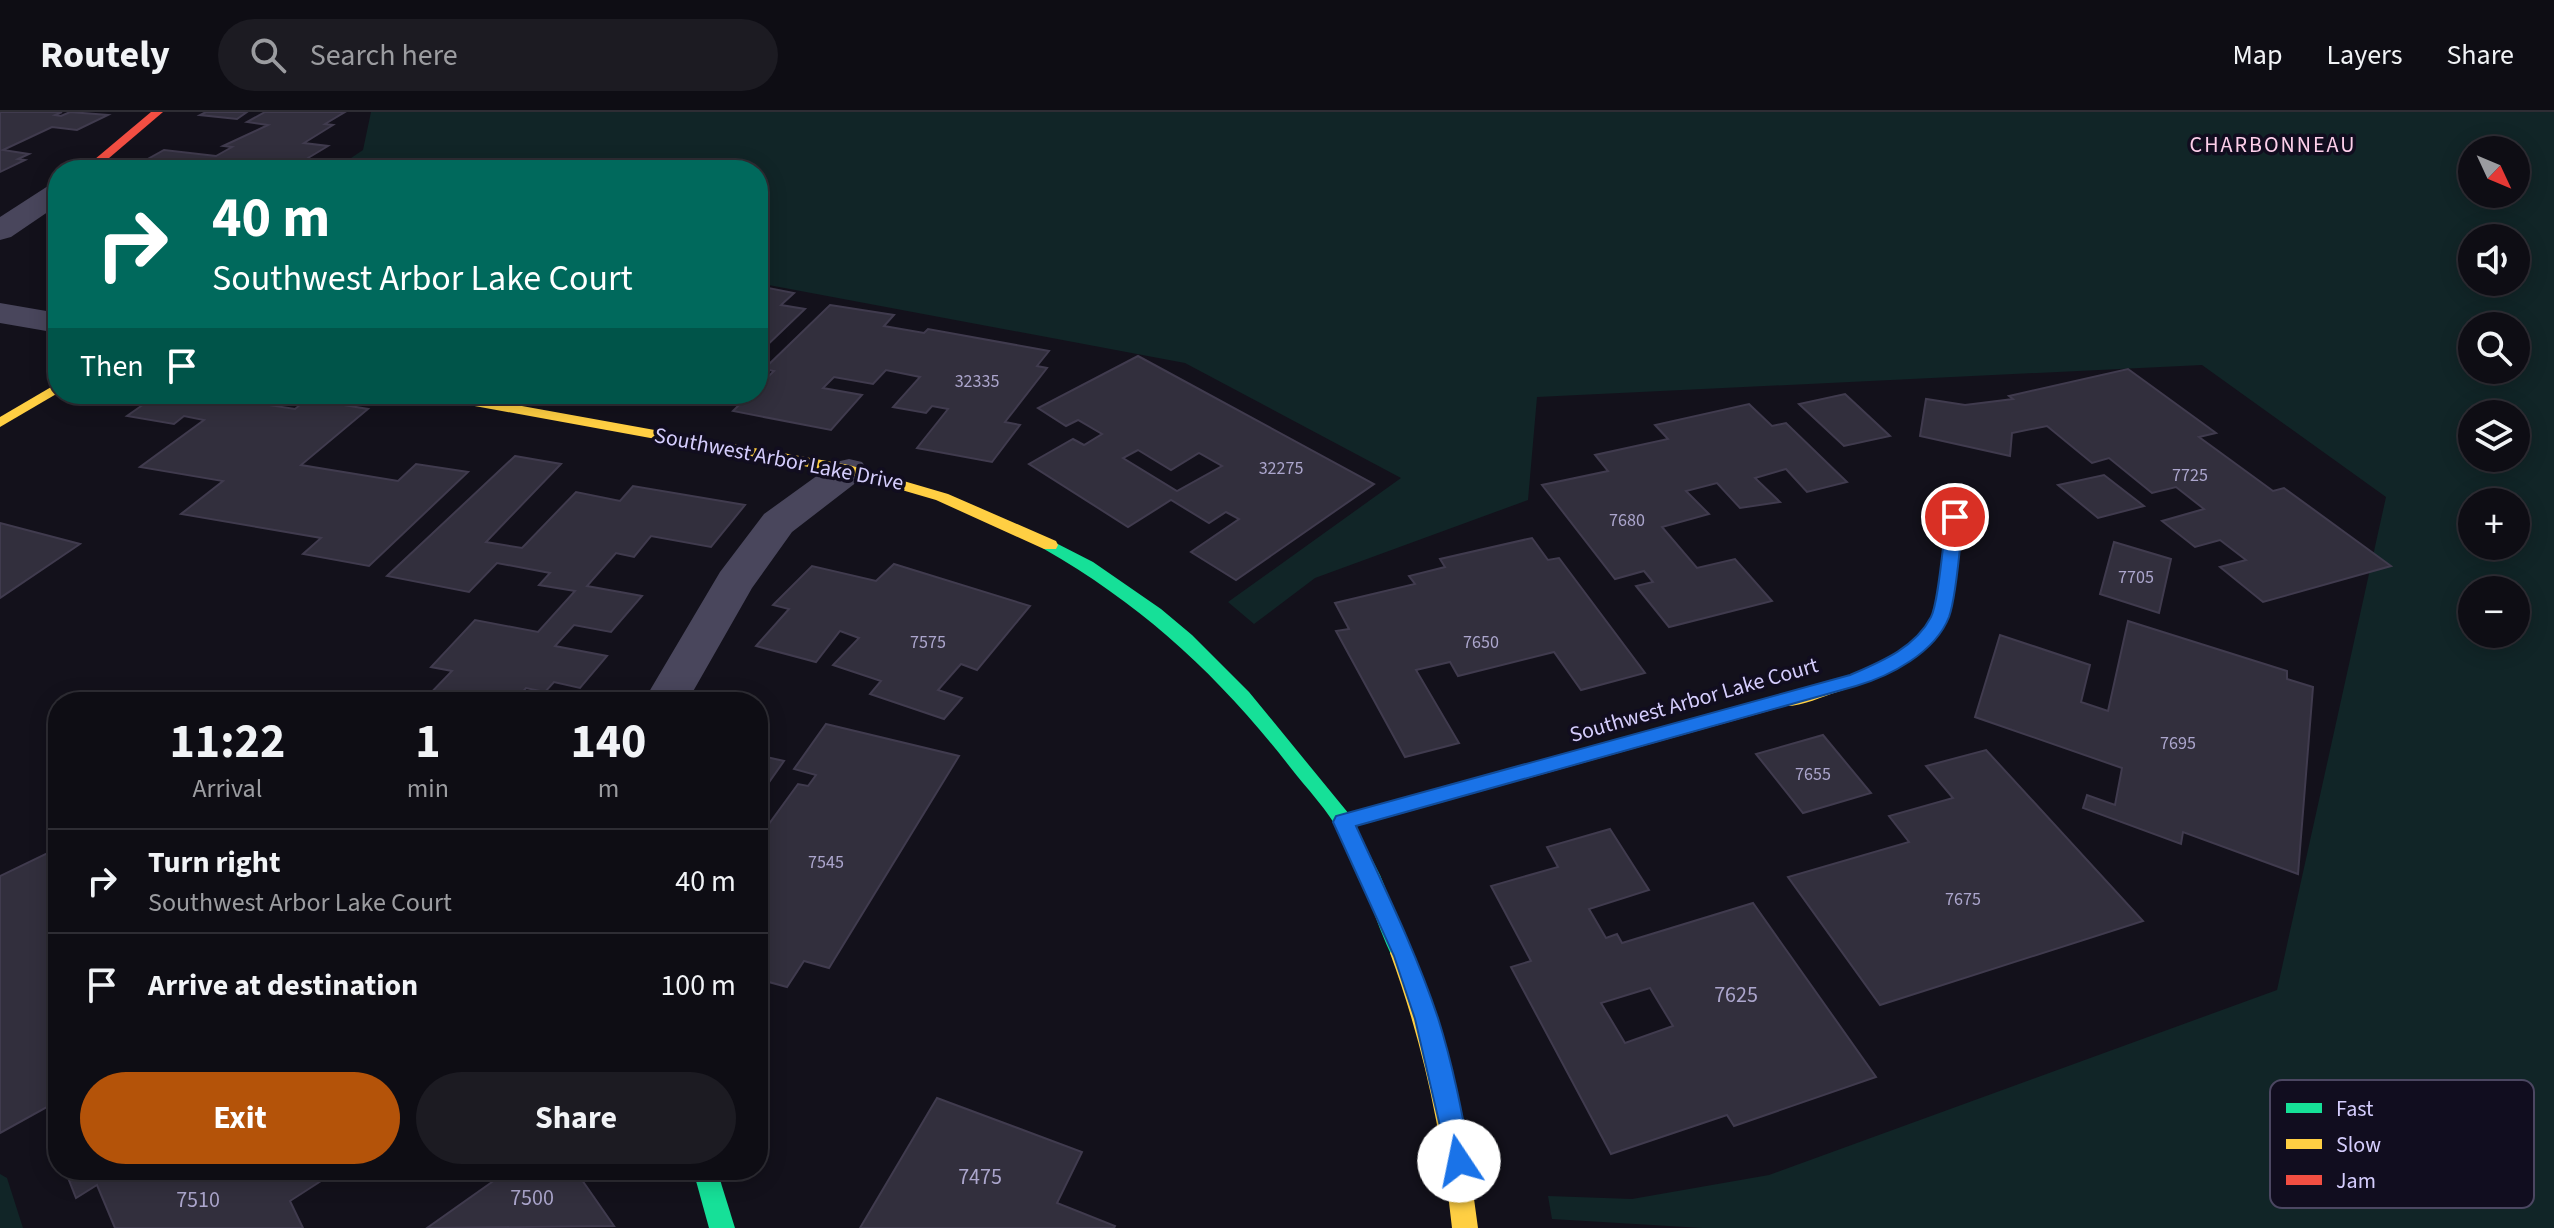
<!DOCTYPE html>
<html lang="en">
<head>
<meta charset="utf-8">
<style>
	body { margin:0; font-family:"Source Sans 3",sans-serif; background:#1c1b22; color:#f1f3f6; height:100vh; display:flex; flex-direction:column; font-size:30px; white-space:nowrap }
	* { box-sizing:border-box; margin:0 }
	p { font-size:26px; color:#9b9ca0 }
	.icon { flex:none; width:44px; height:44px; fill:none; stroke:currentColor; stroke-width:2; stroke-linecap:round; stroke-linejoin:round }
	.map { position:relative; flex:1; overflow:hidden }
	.side { position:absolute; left:48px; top:580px; width:720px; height:488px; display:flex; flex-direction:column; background:#0e0d14; border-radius:32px; box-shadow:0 4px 20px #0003,0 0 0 2px #2e2d34 }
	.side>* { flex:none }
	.guide { position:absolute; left:48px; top:48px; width:720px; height:244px; border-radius:32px; box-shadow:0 4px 20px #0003,0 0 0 2px #2e2d34; background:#00695c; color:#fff; overflow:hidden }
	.needle { width:52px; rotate:134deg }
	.tools { position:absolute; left:2458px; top:24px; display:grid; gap:16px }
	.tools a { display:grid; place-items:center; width:72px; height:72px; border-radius:50%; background:#0e0d14; box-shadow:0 4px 20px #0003,0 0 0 2px #2e2d34; font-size:40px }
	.pin { position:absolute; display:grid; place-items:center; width:68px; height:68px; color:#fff; margin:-34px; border:4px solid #fff; border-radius:50%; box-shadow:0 2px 8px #0007 }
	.me { position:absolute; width:88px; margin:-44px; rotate:349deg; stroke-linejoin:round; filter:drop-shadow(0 0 6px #0008) }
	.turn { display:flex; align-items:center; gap:28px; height:168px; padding:0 32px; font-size:36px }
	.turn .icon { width:104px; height:104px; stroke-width:2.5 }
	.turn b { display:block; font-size:56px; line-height:68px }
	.then { display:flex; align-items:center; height:76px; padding:0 32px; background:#0003; gap:16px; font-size:30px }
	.eta { display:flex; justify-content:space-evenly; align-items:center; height:136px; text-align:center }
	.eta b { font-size:48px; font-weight:700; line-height:56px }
	.action { display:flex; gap:16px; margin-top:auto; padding:16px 32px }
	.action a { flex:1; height:92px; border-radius:48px; background:#b45309; color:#fff; font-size:32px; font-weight:700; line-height:92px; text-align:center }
	.action a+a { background:#1c1b22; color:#f1f3f6 }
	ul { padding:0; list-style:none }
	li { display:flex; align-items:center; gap:24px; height:104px; padding:0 32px; border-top:2px solid #2e2d34 }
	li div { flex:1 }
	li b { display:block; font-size:30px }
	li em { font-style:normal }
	header { display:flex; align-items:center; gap:48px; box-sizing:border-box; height:112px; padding:0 40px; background:#0e0d14; border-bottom:2px solid #2e2d34 }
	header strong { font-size:38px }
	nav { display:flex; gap:44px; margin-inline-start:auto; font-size:28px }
	.search { width:560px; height:72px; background:#1c1b22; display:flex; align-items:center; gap:20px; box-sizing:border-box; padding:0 28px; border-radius:44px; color:#9b9ca0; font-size:30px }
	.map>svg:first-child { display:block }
</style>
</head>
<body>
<header>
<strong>Routely</strong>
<div class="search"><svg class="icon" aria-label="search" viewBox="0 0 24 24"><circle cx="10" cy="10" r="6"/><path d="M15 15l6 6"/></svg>Search here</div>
<nav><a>Map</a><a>Layers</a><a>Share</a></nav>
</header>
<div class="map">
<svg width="2554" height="1116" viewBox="0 0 2554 1116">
	<rect width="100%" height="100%" fill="#13111b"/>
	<g fill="#112527" fill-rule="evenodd">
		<path d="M371,0H2554V1116H1702L1552,1107L1548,1084L1632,1087L1769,1063L2277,878L2386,385L2202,253L1537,285L1528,388L1315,466L1254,512L1228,490L1401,366L1185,251L758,171V58H333L363,38ZM2472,38H2516V82H2472ZM2472,126H2516V170H2472ZM2472,214H2516V258H2472ZM2472,302H2516V346H2472ZM2472,390H2516V434H2472ZM2472,478H2516V522H2472Z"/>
		<polygon points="0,1062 7,1066 23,1116 0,1116"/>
	</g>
	<g fill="#322f3d" stroke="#403b4e" stroke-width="2" fill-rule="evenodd">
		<polygon points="0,0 62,0 55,3 61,4 70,0 108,3 77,18 52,15 3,38 29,42 18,47 25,48 0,60"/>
		<polygon points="206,0 247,0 237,7 200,3"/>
		<polygon points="265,0 345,0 325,12 333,13 304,31 328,34 288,58 128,58 164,38 216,44 232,35 223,34 268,13 247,10"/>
		<polygon points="758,174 794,181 781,193 805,197 758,242"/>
		<polygon points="830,193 894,203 884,214 924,221 928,217 1049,239 1037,254 1047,256 1005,310 1020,313 992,350 917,336 948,297 932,294 926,301 893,295 920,265 886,258 873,272 834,265 823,276 862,283 831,318 733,299 750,282 758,282 758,274 774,259 764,257"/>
		<path d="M1138,244L1374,372L1236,468L1191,440L1239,407L1226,400L1209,411L1171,388L1128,415L1029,352L1073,327L1084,333L1102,322L1078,308L1066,314L1038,296ZM1138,338L1171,358L1199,341L1222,354L1177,379L1123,346Z"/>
		<polygon points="2128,257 2216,321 2199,325 2273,379 2284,376 2391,454 2263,490 2220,455 2246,448 2220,428 2195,435 2162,409 2204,397 2176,375 2152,381 2109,346 2092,351 2047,314 2012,321 2010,344 1920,324 1926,287 1965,293 2013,287 2009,284"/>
		<polygon points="139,282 197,282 295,297 307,287 368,297 301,353 398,369 416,352 468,360 369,454 303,442 321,426 181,402 223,369 140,355 204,308 184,304 174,312 127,304 144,292 128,290"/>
		<polygon points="670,282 731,282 720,292"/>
		<polygon points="1845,282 1890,324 1844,334 1799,292"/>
		<polygon points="1749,292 1772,314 1786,311 1847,370 1807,380 1786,357 1755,366 1780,390 1740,396 1717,371 1686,379 1709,402 1662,415 1697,456 1735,447 1772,489 1669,515 1636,474 1653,470 1644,459 1615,467 1542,373 1608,359 1595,343 1668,327 1655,313"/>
		<polygon points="515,344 561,352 486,430 522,436 576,380 620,389 633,374 745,393 711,435 651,424 634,445 616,441 587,474 642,484 611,520 574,513 555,534 607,544 580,576 554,570 545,580 526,576 514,590 422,590 452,559 431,555 475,508 538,520 575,479 539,473 550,461 497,451 469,480 387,464"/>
		<polygon points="2104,363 2144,394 2098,406 2058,373"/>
		<polygon points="0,411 80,432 0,486"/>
		<polygon points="1532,426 1548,448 1559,446 1645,561 1581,578 1554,540 1458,564 1450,550 1416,558 1459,631 1405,645 1336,519 1349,517 1335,491 1415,472 1409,464 1445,455 1440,447"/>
		<polygon points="2114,430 2171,447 2159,501 2100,482"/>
		<polygon points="894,452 1030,494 977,558 961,552 938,578 962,586 944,607 870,582 881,569 833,553 859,526 840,519 816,550 756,534 789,497 773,493 812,454 876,469"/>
		<polygon points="2128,509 2287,559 2287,567 2313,575 2298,762 2183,720 2181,732 2083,696 2087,683 2115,693 2122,656 1975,605 2000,523 2090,553 2081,590 2108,599"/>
		<polygon points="826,612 959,644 829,856 804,849 787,875 758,867 758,789 768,775 758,773 758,727 798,672 808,674 816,663 794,657"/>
		<polygon points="1823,623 1871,681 1803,701 1756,642"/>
		<polygon points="1986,638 2143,809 1880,893 1788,765 1909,730 1889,704 1953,686 1926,654"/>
		<polygon points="758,643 784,649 758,686"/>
		<path d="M1610,717L1649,778L1589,797L1606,826L1617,822L1622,831L1753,791L1876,965L1734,1014L1727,1003L1611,1042L1511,855L1531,849L1491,774L1558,755L1547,735ZM1650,876L1673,914L1625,931L1601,891Z"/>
		<polygon points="58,736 58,989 0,1021 0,764"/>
		<polygon points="937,986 1082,1040 1057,1091 1115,1114 1114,1116 860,1116"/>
		<polygon points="65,1058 338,1058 290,1089 303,1116 115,1116 97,1073 76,1086"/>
		<polygon points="509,1058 575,1058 614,1114 427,1116"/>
	</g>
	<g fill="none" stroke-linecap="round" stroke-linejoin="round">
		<g fill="#49465c" fill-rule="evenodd">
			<polygon points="58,71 58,93 11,125 0,128 0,105 48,74"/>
			<polygon points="0,191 58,201 58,221 0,211"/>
			<polygon points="849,347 862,350 868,358 862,366 792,420 752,476 687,590 643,590 720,460 764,402 836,350"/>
		</g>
		<g fill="#16e098" fill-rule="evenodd">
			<path d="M1050,428L1093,450L1161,497L1192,523L1249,580L1349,702L1380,763L1412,841L1409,847L1401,850L1393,847C1374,807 1363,763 1341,723C1328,698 1307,677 1290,655C1218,563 1145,495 1044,437L1042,433Z"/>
			<polygon points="693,1058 717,1058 735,1116 709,1116"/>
		</g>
		<g fill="#ffcf43" fill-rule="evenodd">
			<polygon points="58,271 58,281 0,315 0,305"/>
			<polygon points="424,282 455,282 849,353 948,382 1056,429 1058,433 1056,437 1044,437 936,388 847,362 431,286"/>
			<path d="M1955,400L1963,405C1952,514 1952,545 1837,580C1821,585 1794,598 1778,593L1775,588L1778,583C1829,568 1907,559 1932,503C1945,473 1943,437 1947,405Z"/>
			<path d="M1401,832L1409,835L1412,841C1445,930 1466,1021 1478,1116H1452C1442,1021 1423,931 1390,841L1393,835Z"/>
		</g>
		<g fill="#f24e42" fill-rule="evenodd">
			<polygon points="151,0 163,0 95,58 82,58"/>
			<polygon points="1784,581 1790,583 1793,588 1790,593 1343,718 1336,716 1333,710 1336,704 1343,702"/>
		</g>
	</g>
	<path fill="#1a73e8" stroke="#114b97" stroke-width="2" d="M1955,400L1963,405C1960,431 1957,483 1949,505C1935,541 1890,564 1856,574L1356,714C1385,777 1416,840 1438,906C1453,953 1462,1001 1471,1049L1468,1057L1459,1061L1450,1057L1415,907L1394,844L1333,710L1336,704L1850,563C1880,550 1915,536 1931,505C1939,489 1943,427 1947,405Z"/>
	<g text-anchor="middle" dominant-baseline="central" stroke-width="7" stroke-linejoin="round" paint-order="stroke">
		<g font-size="18" fill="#aca6cd">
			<text x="977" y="269">32335</text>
			<text x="1281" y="356">32275</text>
			<text x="2190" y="363">7725</text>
			<text x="1627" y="408">7680</text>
			<text x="2136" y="465">7705</text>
			<text x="928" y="530">7575</text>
			<text x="1481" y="530">7650</text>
			<text x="2178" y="631">7695</text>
			<text x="1813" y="662">7655</text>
			<text x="826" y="750">7545</text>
			<text x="1963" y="787">7675</text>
		</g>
		<g font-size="22" letter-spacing="2" fill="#fdcfea" stroke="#110d1f">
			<text x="2273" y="33">CHARBONNEAU</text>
		</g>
		<g font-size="22" fill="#d5cdfd" stroke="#110d1f">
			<text transform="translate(779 347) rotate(11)">Southwest Arbor Lake Drive</text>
			<text transform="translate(1694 588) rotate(-16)">Southwest Arbor Lake Court</text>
		</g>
		<g font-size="22" fill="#aca6cd">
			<text x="1736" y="883">7625</text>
			<text x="980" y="1065">7475</text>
			<text x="532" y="1086">7500</text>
			<text x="198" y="1088">7510</text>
		</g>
	</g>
	<rect x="2270" y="968" width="264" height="128" rx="12" fill="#110d1f" stroke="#4c4762" stroke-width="2"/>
	<rect x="2286" y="991" width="36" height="10" fill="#16e098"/>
	<rect x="2286" y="1027" width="36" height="10" fill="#ffcf43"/>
	<rect x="2286" y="1063" width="36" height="10" fill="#f24e42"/>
	<g font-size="22" fill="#d5cdfd">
		<text x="2336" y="1004">Fast</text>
		<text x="2336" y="1040">Slow</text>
		<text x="2336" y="1076">Jam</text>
	</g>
</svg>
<div class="tools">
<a><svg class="needle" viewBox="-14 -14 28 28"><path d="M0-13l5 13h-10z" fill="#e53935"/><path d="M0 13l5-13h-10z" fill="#9b9ca0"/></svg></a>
<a><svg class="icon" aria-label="sound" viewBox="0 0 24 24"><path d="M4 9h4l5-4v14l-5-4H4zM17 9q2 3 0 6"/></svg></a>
<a><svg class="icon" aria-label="search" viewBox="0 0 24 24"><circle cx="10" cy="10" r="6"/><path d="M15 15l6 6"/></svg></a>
<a><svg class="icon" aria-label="layers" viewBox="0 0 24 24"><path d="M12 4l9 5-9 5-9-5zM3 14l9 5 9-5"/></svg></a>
<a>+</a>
<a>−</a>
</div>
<div class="pin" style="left:1955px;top:405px;background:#d93025"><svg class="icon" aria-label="arrive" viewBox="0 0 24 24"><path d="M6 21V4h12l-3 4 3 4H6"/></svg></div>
<svg class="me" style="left:1459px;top:1049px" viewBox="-20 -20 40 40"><circle r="19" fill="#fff"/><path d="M0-13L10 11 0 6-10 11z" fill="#1a73e8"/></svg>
<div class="guide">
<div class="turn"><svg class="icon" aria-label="right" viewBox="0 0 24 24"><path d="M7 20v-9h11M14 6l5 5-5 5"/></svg><div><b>40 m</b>Southwest Arbor Lake Court</div></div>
<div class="then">Then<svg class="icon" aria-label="arrive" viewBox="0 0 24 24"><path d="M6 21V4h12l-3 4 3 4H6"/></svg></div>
</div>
<section class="side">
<div class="eta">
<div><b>11:22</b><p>Arrival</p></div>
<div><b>1</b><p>min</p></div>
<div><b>140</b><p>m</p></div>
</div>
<ul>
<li><svg class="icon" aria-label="right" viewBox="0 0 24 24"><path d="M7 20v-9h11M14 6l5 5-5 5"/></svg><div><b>Turn right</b><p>Southwest Arbor Lake Court</p></div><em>40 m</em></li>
<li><svg class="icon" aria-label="arrive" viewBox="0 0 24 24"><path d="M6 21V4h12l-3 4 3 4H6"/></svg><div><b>Arrive at destination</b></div><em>100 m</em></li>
</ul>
<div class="action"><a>Exit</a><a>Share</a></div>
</section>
</div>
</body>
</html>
